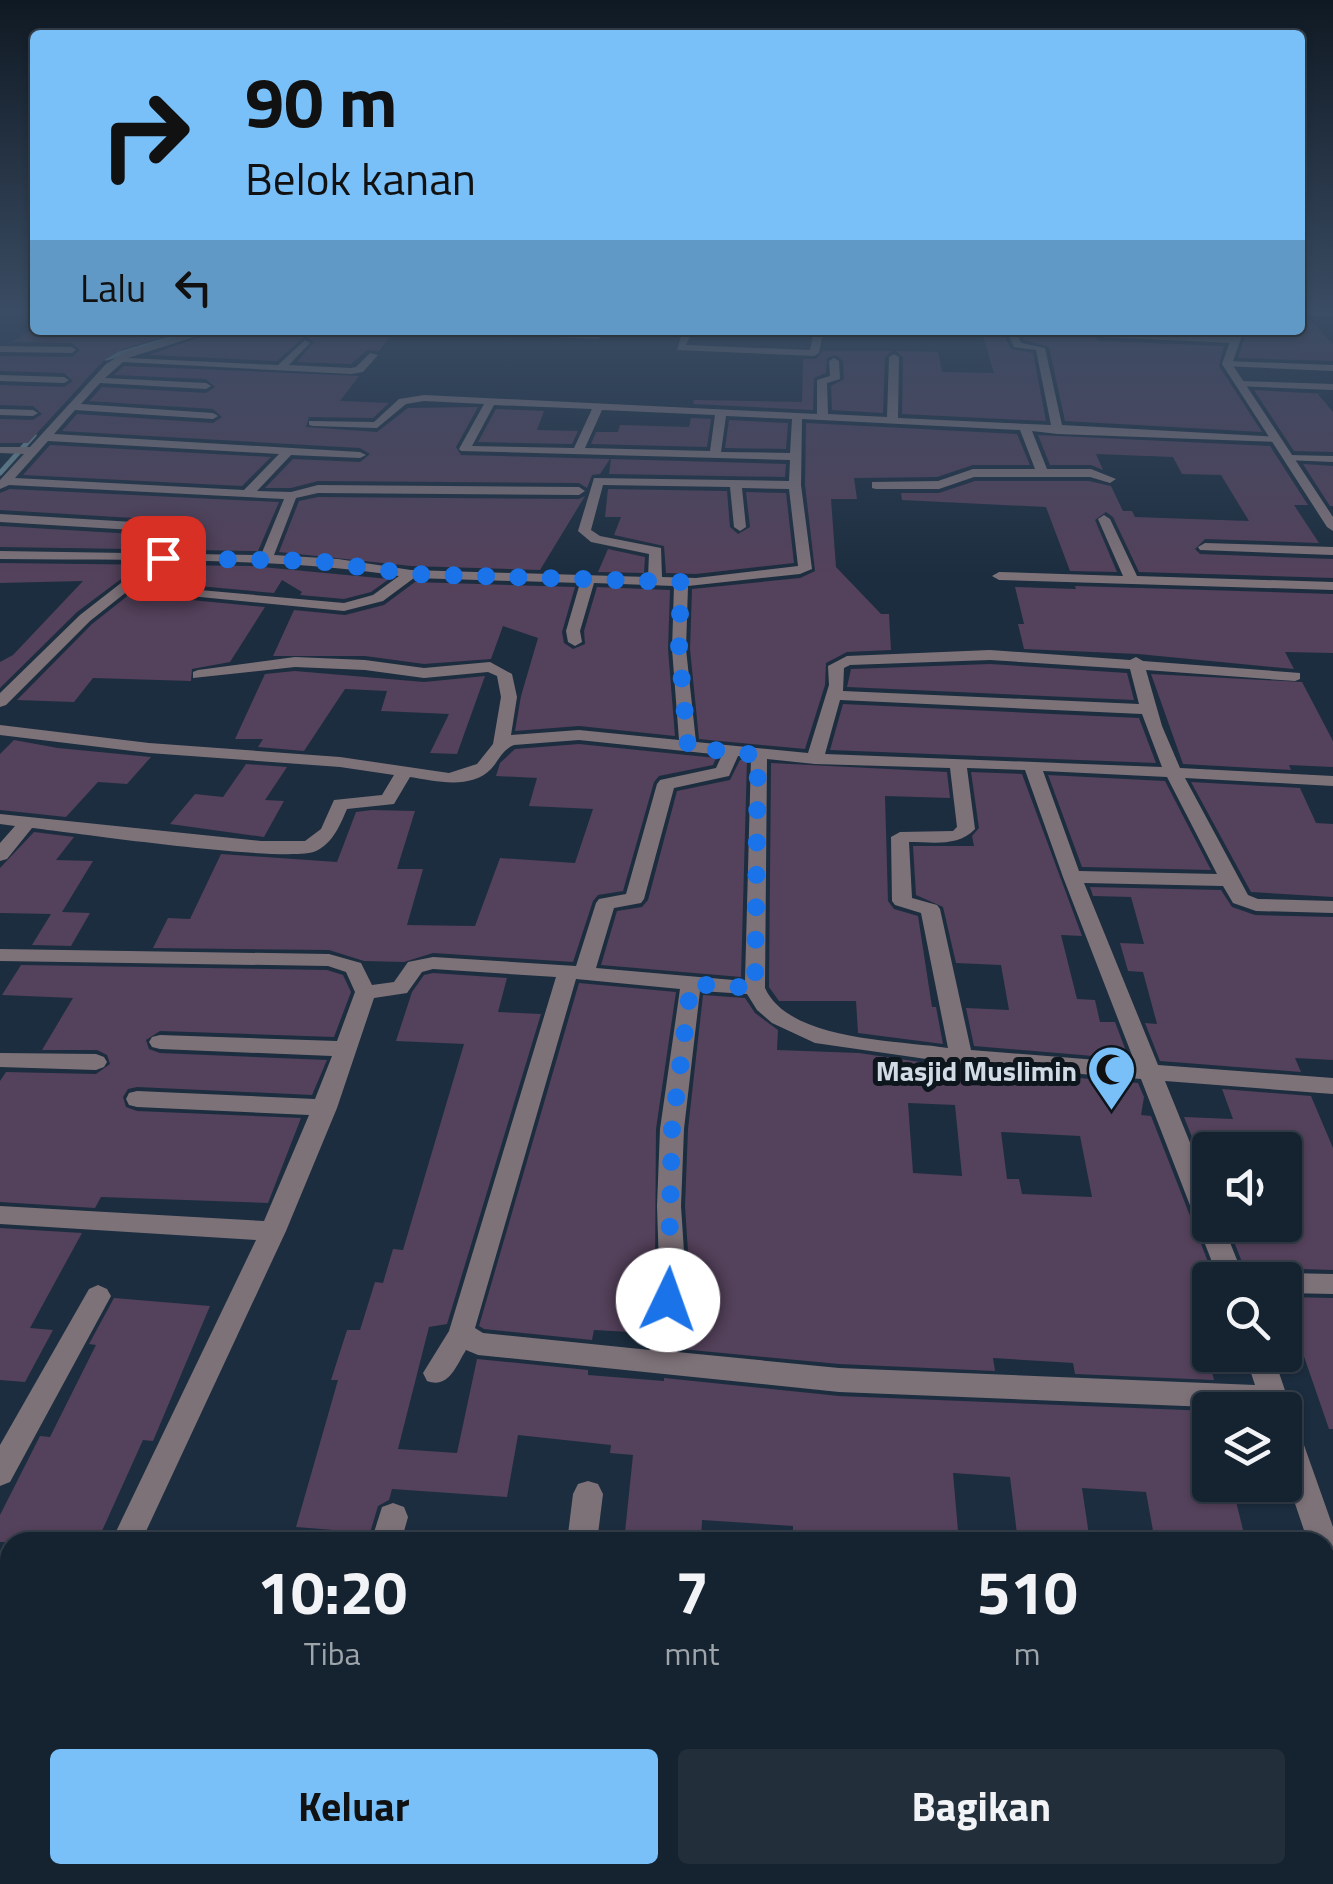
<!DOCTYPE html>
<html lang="id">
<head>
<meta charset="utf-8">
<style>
	body { margin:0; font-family:"Titillium Web",sans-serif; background:#222f3b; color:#f1f3f6; height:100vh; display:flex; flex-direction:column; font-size:38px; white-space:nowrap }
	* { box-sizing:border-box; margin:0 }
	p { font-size:32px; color:#9da4aa }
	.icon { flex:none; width:55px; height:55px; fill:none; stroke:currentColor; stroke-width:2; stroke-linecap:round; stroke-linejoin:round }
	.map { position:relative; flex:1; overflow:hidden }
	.panel { position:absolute; left:0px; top:1532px; width:1335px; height:352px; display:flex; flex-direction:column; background:#15222f; border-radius:30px 30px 0 0; box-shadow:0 2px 8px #0004,0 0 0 2px #343f4b }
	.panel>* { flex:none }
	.banner { position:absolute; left:30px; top:30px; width:1275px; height:305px; border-radius:10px; box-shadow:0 2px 8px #0004,0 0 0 2px #343f4b; background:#79bff8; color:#111; overflow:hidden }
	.tools { position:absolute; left:1192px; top:1132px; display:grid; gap:20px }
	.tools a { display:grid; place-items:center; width:110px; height:110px; border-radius:10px; background:#15222f; box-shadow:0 2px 8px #0004,0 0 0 2px #343f4b; font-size:50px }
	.pin { position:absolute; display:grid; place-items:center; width:85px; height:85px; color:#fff; margin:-42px; border-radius:20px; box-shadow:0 5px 15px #0006 }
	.me { position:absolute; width:110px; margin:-55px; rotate:3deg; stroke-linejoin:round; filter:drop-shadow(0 0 8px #0008) }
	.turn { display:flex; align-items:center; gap:35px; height:210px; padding:0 50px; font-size:45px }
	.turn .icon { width:130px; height:130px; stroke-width:2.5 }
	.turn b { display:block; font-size:70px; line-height:85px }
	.then { display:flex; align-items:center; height:95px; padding:0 50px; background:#0003; gap:20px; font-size:38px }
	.eta { display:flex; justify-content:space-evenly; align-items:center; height:170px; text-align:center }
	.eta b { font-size:60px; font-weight:700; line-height:70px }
	.action { display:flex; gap:20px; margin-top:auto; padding:20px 50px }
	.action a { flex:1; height:115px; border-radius:10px; background:#79bff8; color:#111; font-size:40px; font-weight:700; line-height:115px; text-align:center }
	.action a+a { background:#222f3b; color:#f1f3f6 }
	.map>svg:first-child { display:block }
</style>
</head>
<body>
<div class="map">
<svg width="1333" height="1884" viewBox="0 0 1333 1884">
	<rect width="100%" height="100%" fill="#1c2d3f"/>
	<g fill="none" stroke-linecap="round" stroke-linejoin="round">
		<g stroke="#6e8e98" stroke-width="5">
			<polyline points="106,358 199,330"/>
			<polyline points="0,473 34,435"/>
		</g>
	</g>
	<g fill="#54415b" fill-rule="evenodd">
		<polygon points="1300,320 1310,320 1333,344 1333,361 1238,358 1247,330 1300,330"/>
		<polygon points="31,330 130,330 134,338 148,330 188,330 123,349 103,361 28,443 0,443 0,419 33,420 42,414 33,406 0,405 0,385 64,387 73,381 64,373 0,371 0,356 72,357 80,350 72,343 13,342"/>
		<polygon points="220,330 395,330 379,351 367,350 351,364 297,362 314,342 305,336 277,361 149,355"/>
		<polygon points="981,330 1002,330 1011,349 1033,353 1046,421 902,414 903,357 896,351 938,352 942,372 994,373"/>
		<polygon points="1020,330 1100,330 1096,338 1100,341 1224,346 1219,366 1262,432 1065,421 1049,347 1024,340"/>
		<polygon points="823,351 892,351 885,357 883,413 832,410 831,386 844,379 843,361 836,355 827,358 826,373 814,378 813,410 693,404 694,400 802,402 803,359 816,359"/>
		<polygon points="124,366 359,376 340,401 389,403 373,418 309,417 306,427 377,432 408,408 478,407 456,447 461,455 610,459 600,474 592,475 587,488 579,483 318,481 291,488 265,488 293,459 360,462 370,454 360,448 62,431 77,414 213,423 222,417 213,409 89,401 102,387 206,393 215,387 206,379 114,375"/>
		<polygon points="1254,390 1327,394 1317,393 1333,412 1333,452 1294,451"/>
		<polygon points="496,409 544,411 537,430 578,431 572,444 478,442"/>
		<polygon points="691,418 711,419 707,447 591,444 596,432 618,432 620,425 689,427"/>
		<polygon points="729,420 788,423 786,449 725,448"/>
		<polygon points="806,423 1017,434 1030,465 973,465 937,477 854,478 857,499 831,499 836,567 881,614 889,614 891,650 847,652 826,663 825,685 805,749 699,739 690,649 692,589 800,578 815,571 805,485"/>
		<polygon points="1038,435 1270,446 1308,505 1294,505 1319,543 1205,539 1195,549 1200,554 1333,559 1333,578 1139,572 1113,517 1106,512 1095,520 1117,572 1070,571 1046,507 902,500 901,493 939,493 975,481 1089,481 1111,486 1123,511 1132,511 1135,517 1249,521 1221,475 1182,474 1173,457 1096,454 1103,470 1091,465 1050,465"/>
		<polygon points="50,445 271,457 242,486 23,475"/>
		<polygon points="611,459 786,464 785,477 609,474"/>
		<polygon points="1303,464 1333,466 1333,506 1330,506"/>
		<polygon points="10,489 279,502 258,551 0,547 0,526 167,536 177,529 167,520 0,510 0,493"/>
		<polygon points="608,489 727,491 730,527 738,534 750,527 746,492 786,493 794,563 696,574 666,573 664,546 614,535 621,517 605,517"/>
		<polygon points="585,496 540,570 411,566 279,552 299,501 318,497 579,499"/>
		<polygon points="608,549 645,557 644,573 598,572"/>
		<polygon points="0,563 250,566 389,579 371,592 344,599 300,595 302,592 282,580 274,593 121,579 77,612 0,688 0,662 13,655 83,581 0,583"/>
		<polygon points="415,582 575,587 562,632 564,643 573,649 585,644 584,631 597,587 670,590 668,649 675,736 579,726 515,731 521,696 538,638 503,626 491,659 424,664 365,656 273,656 294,610 345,615 384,605"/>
		<polygon points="1075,586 1333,594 1333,653 1285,652 1294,669 1138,654 1024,649 1018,624 1024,624 1015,587 1076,589"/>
		<polygon points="130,594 265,607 230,662 192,669 191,681 93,678 74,702 17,700 92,624"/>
		<polygon points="990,664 1127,673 1134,700 847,687 851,669"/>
		<polygon points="295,671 424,682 485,676 457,754 430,753 449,714 381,711 387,691 345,689 304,751 258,747 263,739 235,739 265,674"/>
		<polygon points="1151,674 1302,682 1333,741 1333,767 1289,765 1291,770 1183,764"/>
		<polygon points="843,704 1139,718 1156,763 830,750"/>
		<polygon points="14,740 58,748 151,757 127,784 98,782 66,817 0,810 0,754"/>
		<polygon points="579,744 716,758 713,765 659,776 654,782 623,891 598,895 593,901 573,962 433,953 404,962 364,961 329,950 153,948 168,918 190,919 221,854 337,862 356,812 372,810 415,811 397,869 423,869 407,925 475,926 500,858 575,863 593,809 529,806 537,778 496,776 500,763 515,749"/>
		<polygon points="740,760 747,760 741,977 601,965 617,911 642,907 648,900 677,791 730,780"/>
		<polygon points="771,763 947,772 950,798 885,796 888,901 894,909 918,916 932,1007 936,1007 943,1044 858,1033 856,1001 779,1001 769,987"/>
		<polygon points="246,764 287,767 265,800 284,801 264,837 170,824 195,794 223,797"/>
		<polygon points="971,772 1022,774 1082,936 1061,935 1077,999 1095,1000 1100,1022 1115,1022 1129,1059 974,1046 966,1008 1009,1010 1001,965 956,963 943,907 916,895 913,846 974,846 972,836 979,828"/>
		<polygon points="1048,775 1165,781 1211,870 1082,867"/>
		<polygon points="1191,782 1300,788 1316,823 1333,824 1333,897 1251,892"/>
		<polygon points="34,832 74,837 56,860 93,861 62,912 90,913 71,946 32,945 51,914 0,913 0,868"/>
		<polygon points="1090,887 1221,890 1232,907 1255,915 1333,917 1333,1060 1295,1058 1301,1072 1160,1061 1145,1023 1157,1024 1143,972 1128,971 1120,943 1144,944 1131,897 1093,896"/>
		<polygon points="21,965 327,970 343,975 351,992 334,1037 160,1031 146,1040 149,1049 160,1053 327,1060 312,1095 137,1087 128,1089 123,1097 126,1107 137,1111 301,1118 268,1203 101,1197 95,1208 0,1202 0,1081 6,1072 96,1074 110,1064 107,1055 97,1050 42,1050 73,998 2,995"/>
		<polygon points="433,973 507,978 498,1012 541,1014 447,1324 429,1327 398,1449 457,1453 477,1359 588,1370 588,1375 664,1381 664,1378 839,1396 1210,1411 1210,1485 1232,1485 1246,1542 1155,1542 1146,1492 1082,1488 1090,1542 1018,1542 1010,1477 953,1473 959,1542 793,1538 793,1526 702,1520 701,1542 624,1542 633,1455 610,1453 611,1445 518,1435 507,1497 392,1489 389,1500 378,1506 370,1533 296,1527 338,1380 331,1380 347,1330 360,1330 375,1282 383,1283 393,1249 403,1250 464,1044 396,1041 412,992 424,975"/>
		<polygon points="579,983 676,992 656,1129 655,1267 648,1333 594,1330 592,1340 484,1329 479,1326"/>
		<path d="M703,995L745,998L755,1013L778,1030L777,1050L859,1053L961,1068L1138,1083L1144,1097L1141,1115L1151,1116L1210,1267V1365L1214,1380L1075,1374L1073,1363L993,1358L995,1371L839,1364L681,1349L689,1267L685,1206L688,1129ZM908,1103L955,1105L962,1176L913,1173ZM1001,1132L1080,1136L1092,1197L1022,1194L1019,1179H1007Z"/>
		<polygon points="1222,1089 1311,1096 1333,1148 1333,1270 1244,1267 1229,1229 1285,1231 1285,1150 1210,1150 1210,1182 1184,1117 1233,1119"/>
		<polygon points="0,1228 82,1233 30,1328 53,1330 25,1382 0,1380"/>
		<polygon points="1285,1297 1333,1298 1333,1429 1329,1429 1299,1342 1285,1341"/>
		<polygon points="114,1298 210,1306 153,1441 143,1440 97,1542 0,1542 0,1515 40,1436 50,1437 96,1345 89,1344"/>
	</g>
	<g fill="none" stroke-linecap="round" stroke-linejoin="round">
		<g fill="#7e7279" fill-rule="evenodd">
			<polygon points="144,330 136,335 132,333 135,330"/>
			<polygon points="0,346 72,347 76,350 72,353 0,352"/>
		</g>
		<g fill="#7e7279" fill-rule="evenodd">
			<path d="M201,330H216L128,358L278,365L305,340L310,343L289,365L351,368L356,367L370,353L378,355L363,372L351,374L123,362L105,378L206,383L211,386L206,389L100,383L81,404L213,413L218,416L213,419L75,410L54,434L360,452L366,455L360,458L291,455L257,491L291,492L318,485L579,487L585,491L579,495L318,493L296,498L274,555L338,559L411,570L648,577L649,554L591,542L578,531L594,478L789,481L790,460L461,451L459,449L484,404L424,401L406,404L377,428L313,426L309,425V421L374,422L399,399L424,395L817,414V380L830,376L829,361L834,358L839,361L840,379L827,383L828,414L887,417L889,357L894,354L899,357L898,418L1051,425L1036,350L1014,347L1006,330H1016L1021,343L1045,348L1062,425L1280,437V441L1276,442L1058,434L1032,431L1047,469H1091L1116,479L1110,483L1090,477H974L939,489H876L872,488V482L938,481L973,469H1035L1020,430L802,419L801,485L812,569L800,574L688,586L686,649L696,742L808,753L829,685L828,666L847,656L990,650L1130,660L1136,657L1143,661L1300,673V679L1295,681L1146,670L1162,726L1180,768L1333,776V786L1185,778L1248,895L1258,899L1333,901V913L1256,911L1233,903L1223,886L1084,883L1158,1065L1333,1078V1094L1165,1081L1210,1192V1225H1223L1245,1280H1219L1141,1079L961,1064L815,1043L772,1023L757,1010L747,994L700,991L684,1129L681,1206L685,1267L677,1352L839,1368L1255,1385L1245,1355H1273L1291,1408L1287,1417L1285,1410L839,1392L478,1355L466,1350C456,1366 449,1389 427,1381L423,1373L449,1331L556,977L433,969L422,972L407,993L374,998L337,1108L286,1231L141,1542H111L256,1240L0,1224V1206L264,1221L309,1115L137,1107L129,1105L126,1099L129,1093L137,1091L315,1099L332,1056L160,1049L152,1047L149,1042L152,1037L160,1035L337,1041L355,992L346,972L328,966L0,961V949L329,954L361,963L372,985L394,982L408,962L433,957L576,966L596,903L599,899L626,894L657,784L660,780L716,768L722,755L579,740L514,745C502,750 500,759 491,769C471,790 435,781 410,777L394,804L347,809C340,825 333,843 316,851C289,864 76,833 32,828L7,859L0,861V843L15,826L0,824V814L261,841H305L321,829L334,800L382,795L394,775L340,767L149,753L0,735V725L149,743L340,757L449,773L477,764L493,744L501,697L497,676L488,672L424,678L365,670L295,667L193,678V672L198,670L295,657L365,660L424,668L490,662L512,674L517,697L511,735L579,730L679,740L672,649L674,586L594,583L580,631L582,642L575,646L568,642L566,631L580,583L414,578L383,601L344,611L129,590L90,621L6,705L0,707V693L80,615L121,583L344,603L373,595L399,576C267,556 133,561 0,559V551L261,555L284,499L9,485L0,489V480L24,454L0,453V447H30L106,364L125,352ZM494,405L592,409L574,448L472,446ZM602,410L715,415L710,451L585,448ZM726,416L792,419L790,453L721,452ZM48,441L279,454L244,490L15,478ZM603,485L730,487L734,527L740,531L746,527L742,488L789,489L798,566L696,578L662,577L661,548L600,536L591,530ZM990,660L1130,669L1139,704L843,691L844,668L850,665ZM840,700L1142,714L1162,767L825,754ZM738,756L751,757L745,981L596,968L614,908L641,903L644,899L674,788L729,776ZM767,759L815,764L950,768L957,827L953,831L900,832L891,837L892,901L895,905L921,913L948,1048C897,1040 789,1041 765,988ZM967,768L1025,770L1063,877L1135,1063L971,1050L940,909L937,905L912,898L909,842C933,842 958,847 975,829ZM1043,771L1167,777L1217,874L1079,871ZM576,979L680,989L660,1129L657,1206L659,1267L650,1350L483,1333L475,1328Z"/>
			<polygon points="527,330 596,333 611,330 598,339 534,336"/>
			<polygon points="683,330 693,330 686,345 810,350 813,336 764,330 815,330 823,333 819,353 814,356 677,350"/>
			<polygon points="1103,332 1233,337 1238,340 1233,343 1100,337"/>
			<polygon points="1227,361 1333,365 1333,371 1223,366"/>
			<polygon points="0,375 64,377 69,380 64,383 0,381"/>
			<polygon points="1240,381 1333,384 1333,390 1236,386"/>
			<polygon points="0,409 33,410 38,413 33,416 0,415"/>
			<polygon points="1289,455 1333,456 1333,462 1285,460 1285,456"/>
			<polygon points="0,514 167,524 173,528 167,532 0,522"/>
			<polygon points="1104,515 1110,519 1137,576 1333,582 1333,590 999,580 992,576 999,572 1123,576 1098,519"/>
			<polygon points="1205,543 1333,547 1333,555 1200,550 1198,547"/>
			<polygon points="0,1053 96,1054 104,1057 107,1062 104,1067 96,1070 0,1067"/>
			<polygon points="1285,1273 1333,1274 1333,1294 1285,1293 1285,1280 1274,1280"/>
			<polygon points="98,1285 107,1289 111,1296 10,1482 0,1486 0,1445 89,1289"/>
			<polygon points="1285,1419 1295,1422 1299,1431 1333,1527 1333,1586 1325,1583 1325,1542 1308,1542 1285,1474"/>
			<polygon points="588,1481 598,1484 603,1494 597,1542 567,1542 573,1494 578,1484"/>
			<polygon points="393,1503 404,1507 408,1517 401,1542 371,1542 382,1507"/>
			<polygon points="10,1771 10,1822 0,1827 0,1775"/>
			<polygon points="277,1875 313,1875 311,1884 275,1884"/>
			<polygon points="523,1875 559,1875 558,1884 522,1884"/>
		</g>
		<g fill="#7e7279" fill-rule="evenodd">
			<rect x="1300" y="311" width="33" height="5"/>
			<polygon points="1234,330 1244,330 1232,364 1333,517 1333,531 1327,527 1222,364"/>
		</g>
	</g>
	<linearGradient id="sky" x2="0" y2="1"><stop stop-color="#0f1923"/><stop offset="0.54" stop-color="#3a4c63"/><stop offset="1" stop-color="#3a4c63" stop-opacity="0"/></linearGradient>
	<rect width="1333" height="575" fill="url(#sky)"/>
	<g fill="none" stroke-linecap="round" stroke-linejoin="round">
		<polyline stroke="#1a73e8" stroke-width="18" stroke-dasharray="0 32.4" points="163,558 317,561 411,574 681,582 679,649 688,747 758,755 755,988 691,984 672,1129 668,1300"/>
	</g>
	<defs>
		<symbol id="mosque-pin" viewBox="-11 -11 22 30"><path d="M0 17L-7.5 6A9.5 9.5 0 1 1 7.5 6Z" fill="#79bff8" stroke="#0d151d"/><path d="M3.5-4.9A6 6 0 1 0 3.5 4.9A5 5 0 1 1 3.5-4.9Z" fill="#111"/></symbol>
	</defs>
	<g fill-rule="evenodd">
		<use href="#mosque-pin" x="1084" y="1042" width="55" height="75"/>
	</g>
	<g text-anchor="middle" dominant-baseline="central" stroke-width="10" stroke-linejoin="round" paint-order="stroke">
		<g font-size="28" font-weight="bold" fill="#d0dbe6" stroke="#0d151d" text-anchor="end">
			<text x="1077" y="1070">Masjid Muslimin</text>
		</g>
	</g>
</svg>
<div class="tools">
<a><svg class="icon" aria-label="sound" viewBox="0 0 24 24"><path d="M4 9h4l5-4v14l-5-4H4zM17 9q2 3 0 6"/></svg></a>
<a><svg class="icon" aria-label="search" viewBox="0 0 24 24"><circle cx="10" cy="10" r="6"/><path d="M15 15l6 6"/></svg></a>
<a><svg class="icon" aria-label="layers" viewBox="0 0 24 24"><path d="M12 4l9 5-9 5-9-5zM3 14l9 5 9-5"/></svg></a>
</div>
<div class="pin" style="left:163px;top:558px;background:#d93025"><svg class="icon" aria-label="arrive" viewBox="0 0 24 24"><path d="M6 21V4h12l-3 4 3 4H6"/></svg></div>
<svg class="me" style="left:668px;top:1300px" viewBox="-20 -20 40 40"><circle r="19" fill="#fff"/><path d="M0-13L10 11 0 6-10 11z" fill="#1a73e8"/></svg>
<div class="banner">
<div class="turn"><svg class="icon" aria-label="right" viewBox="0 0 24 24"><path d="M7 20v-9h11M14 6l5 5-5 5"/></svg><div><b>90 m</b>Belok kanan</div></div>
<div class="then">Lalu<svg class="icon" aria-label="left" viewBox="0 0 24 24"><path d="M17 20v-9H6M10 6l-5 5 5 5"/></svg></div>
</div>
<section class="panel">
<div class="eta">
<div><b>10:20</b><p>Tiba</p></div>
<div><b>7</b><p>mnt</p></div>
<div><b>510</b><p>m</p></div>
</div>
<div class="action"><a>Keluar</a><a>Bagikan</a></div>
</section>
</div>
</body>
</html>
